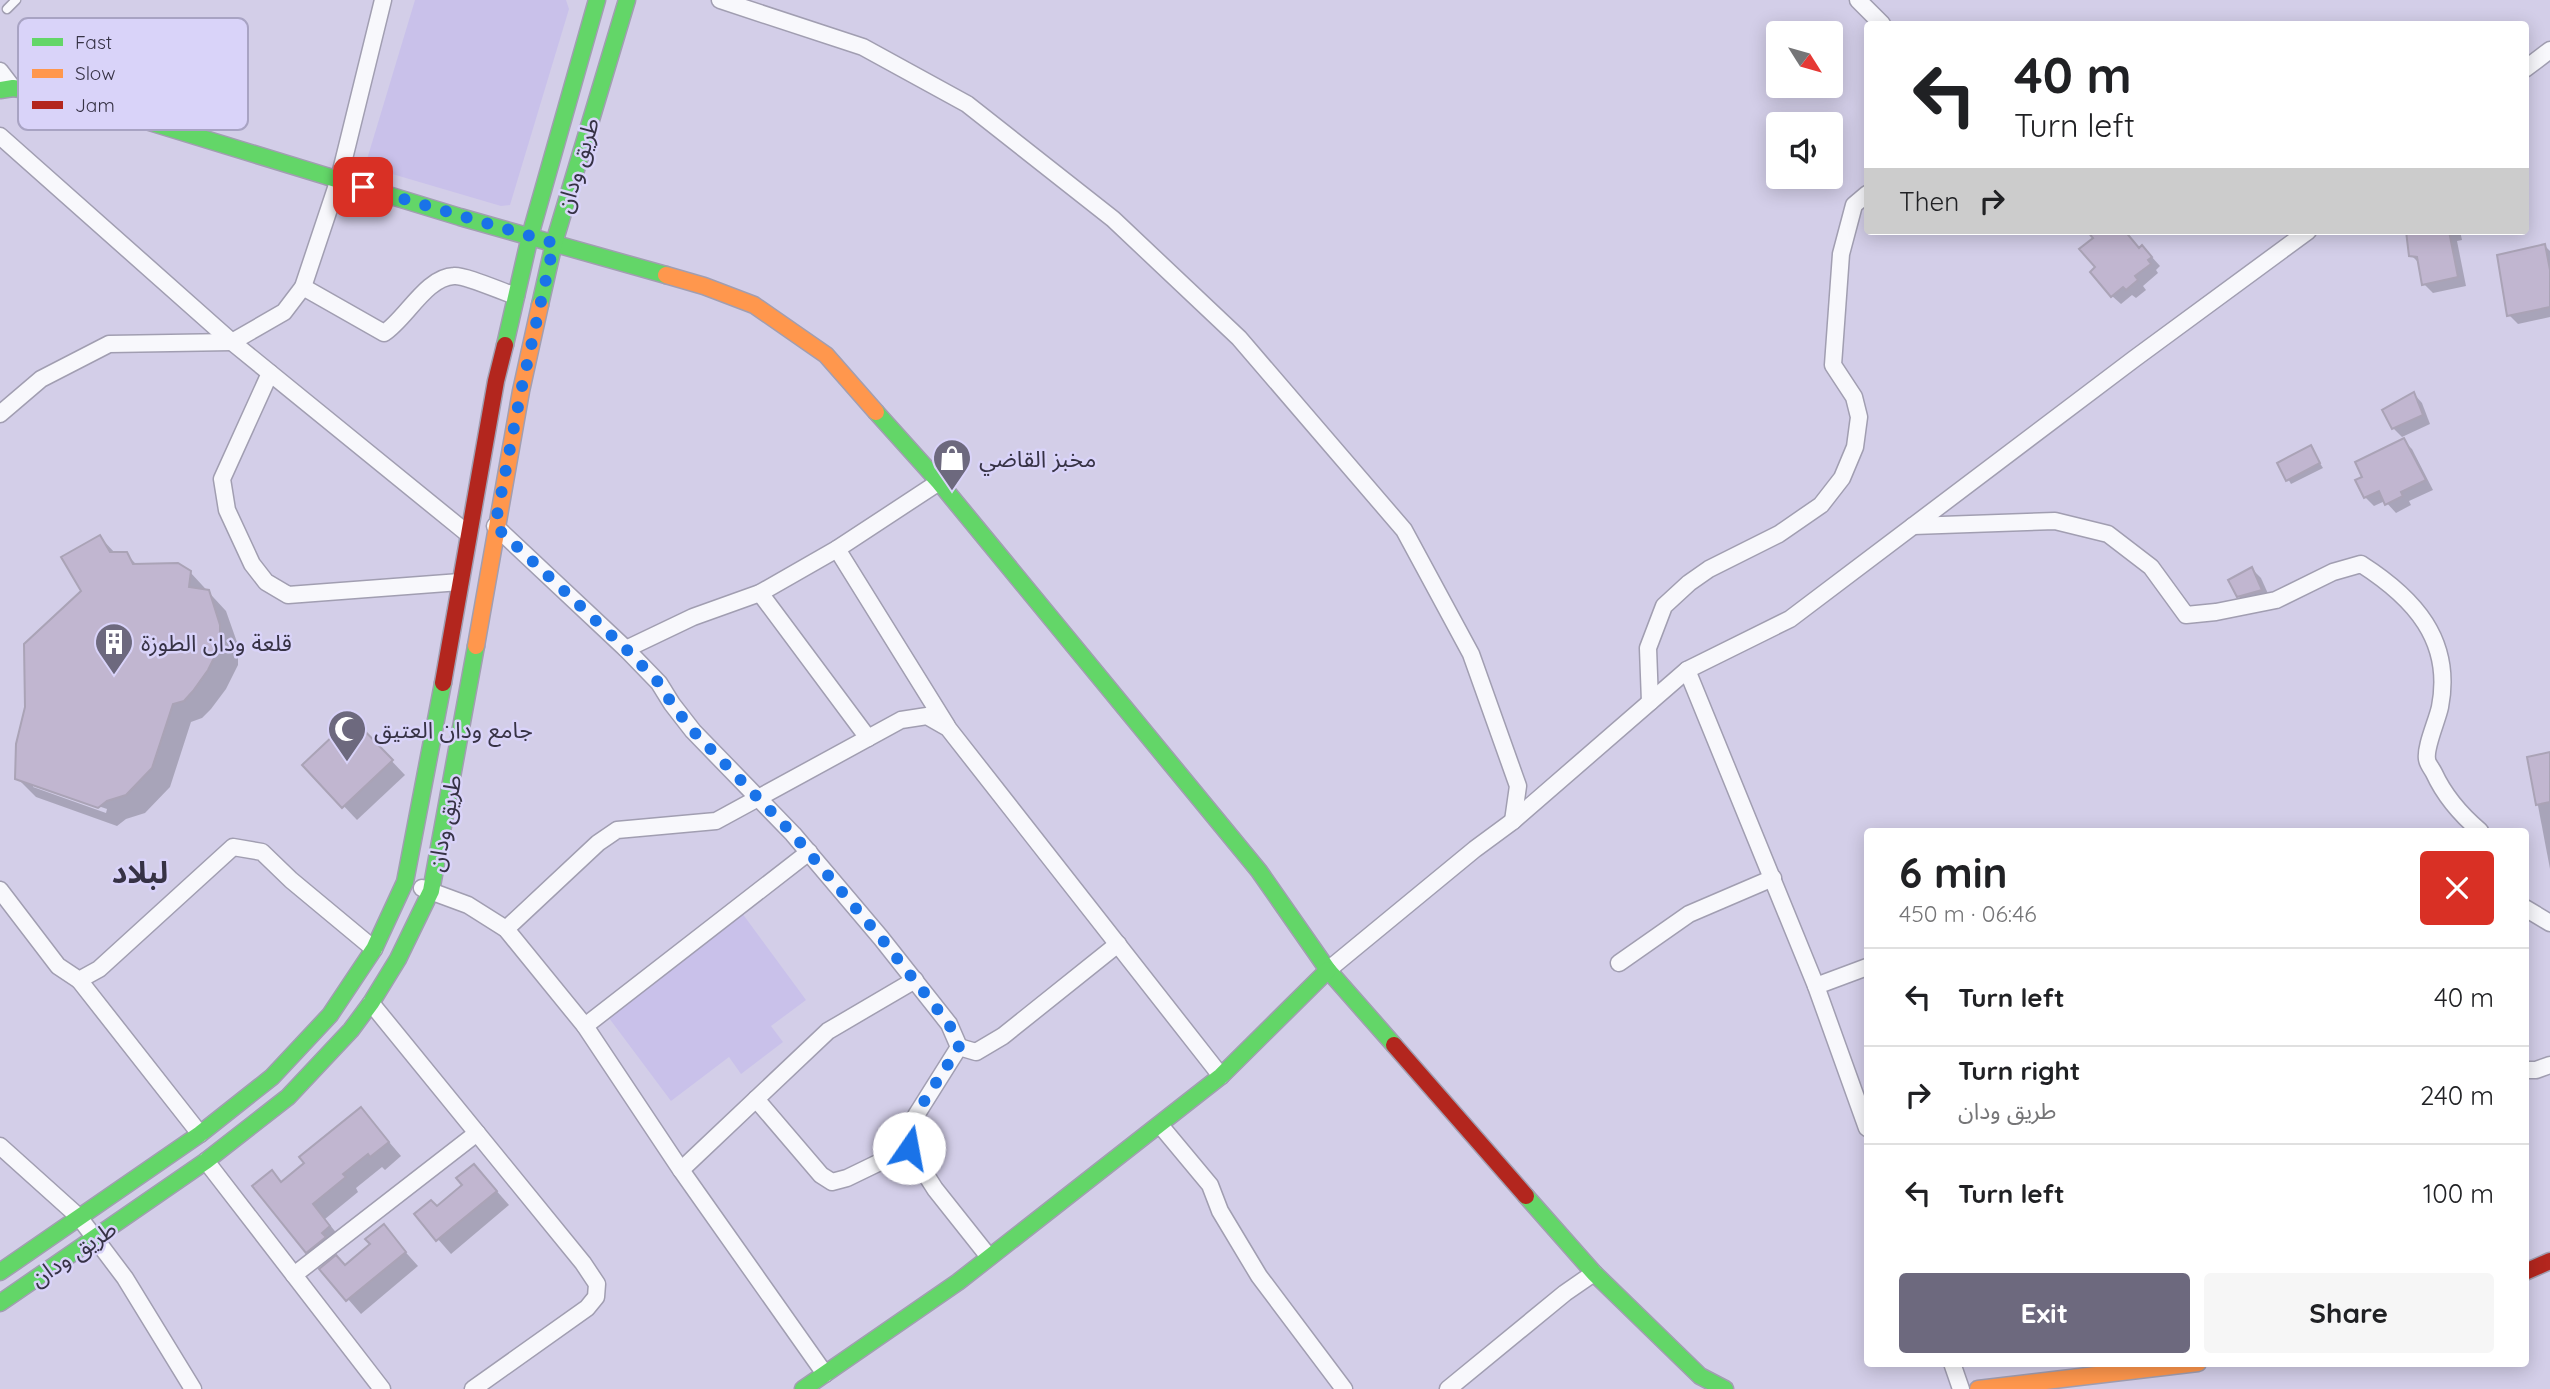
<!DOCTYPE html>
<html lang="en">
<head>
<meta charset="utf-8">
<style>
	body { margin:0; font-family:Quicksand,"Noto Sans Arabic",sans-serif; background:#f6f6f6; color:#202124; height:100vh; display:flex; flex-direction:column; font-size:26px; white-space:nowrap }
	* { box-sizing:border-box; margin:0 }
	p { font-size:23px; color:#757577 }
	.icon { flex:none; width:38px; height:38px; fill:none; stroke:currentColor; stroke-width:2; stroke-linecap:round; stroke-linejoin:round }
	.map { position:relative; flex:1; overflow:hidden }
	.drawer { position:absolute; left:1864px; top:828px; width:665px; height:539px; display:flex; flex-direction:column; background:#fff; border-radius:7px; box-shadow:0 4px 18px #0003 }
	.drawer>* { flex:none }
	.top-card { position:absolute; left:1864px; top:21px; width:665px; height:214px; border-radius:7px; box-shadow:0 4px 18px #0003; background:#fff; color:#202124; overflow:hidden }
	.needle { width:46px; rotate:127deg }
	.tools { position:absolute; left:1766px; top:21px; display:grid; gap:14px }
	.tools a { display:grid; place-items:center; width:77px; height:77px; border-radius:7px; background:#fff; box-shadow:0 4px 18px #0003; font-size:35px }
	.pin { position:absolute; display:grid; place-items:center; width:60px; height:60px; color:#fff; margin:-30px; border-radius:14px; box-shadow:0 4px 10px #0006 }
	.me { position:absolute; width:77px; margin:-38px; rotate:12deg; stroke-linejoin:round; filter:drop-shadow(0 0 5px #0008) }
	.turn { display:flex; align-items:center; gap:24px; height:147px; padding:0 35px; font-size:32px }
	.turn .icon { width:91px; height:91px; stroke-width:2.5 }
	.turn b { display:block; font-size:49px; line-height:60px }
	.then { display:flex; align-items:center; height:66px; padding:0 35px; background:#0003; gap:14px; font-size:26px }
	.round { display:grid; place-items:center; flex:none; width:74px; height:74px; border-radius:7px; background:#f6f6f6 }
	.head { display:flex; align-items:center; justify-content:space-between; height:119px; padding:0 35px }
	h1 { font-size:42px; font-weight:700; line-height:52px }
	.button { display:flex; gap:14px; margin-top:auto; padding:14px 35px }
	.button a { flex:1; height:80px; border-radius:7px; background:#6d697e; color:#fff; font-size:28px; font-weight:700; line-height:80px; text-align:center }
	.button a+a { background:#f6f6f6; color:#202124 }
	ul { padding:0; list-style:none }
	li { display:flex; align-items:center; gap:21px; height:98px; padding:0 35px; border-top:2px solid #e0e0e0 }
	li div { flex:1 }
	li b { display:block; font-size:26px }
	li em { font-style:normal }
	.map>svg:first-child { display:block }
</style>
</head>
<body>
<div class="map">
<svg width="2550" height="1389" viewBox="0 0 2550 1389">
	<rect width="100%" height="100%" fill="#d3cee8"/>
	<g fill="#c9c1ea">
		<polygon points="415,0 566,0 569,9 510,205 501,206 365,166"/>
		<polygon points="742,913 806,1000 771,1026 783,1042 741,1074 729,1057 671,1101 606,1014"/>
	</g>
	<g fill="#0003" fill-rule="evenodd">
		<polygon points="2089,231 2112,231 2140,249 2142,247 2151,256 2160,266 2156,270 2158,273 2143,286 2146,290 2136,298 2132,295 2121,304 2112,296 2097,268 2095,238"/>
		<polygon points="2407,231 2460,231 2462,240 2457,241 2466,286 2433,293 2424,284 2420,264 2411,255"/>
		<polygon points="2545,246 2550,251 2550,317 2518,324 2509,315"/>
		<polygon points="2414,394 2422,403 2430,424 2402,437 2393,428"/>
		<polygon points="2403,440 2412,449 2433,490 2409,501 2411,505 2396,513 2385,501 2374,506 2365,497 2364,478"/>
		<polygon points="2310,447 2323,468 2291,484 2279,463"/>
		<path d="M100,537L116,554H126L138,566L190,572L226,611L238,645V665L226,689L211,709L202,718L191,722L170,787L145,813L126,819L117,826L36,797L17,778L27,708L83,591ZM33,784L107,809L106,813L33,787Z"/>
		<polygon points="2252,569 2261,578 2270,598 2247,605 2238,596"/>
		<polygon points="366,734 405,775 357,820 305,765"/>
		<polygon points="2550,754 2550,869 2529,758"/>
		<polygon points="361,1109 401,1156 385,1170 382,1167 356,1188 358,1192 325,1219 343,1241 334,1248 338,1252 320,1265 307,1252 282,1183 307,1164"/>
		<polygon points="487,1180 509,1205 451,1254 416,1214 437,1208 464,1185"/>
		<polygon points="383,1227 418,1266 361,1314 322,1269 345,1267 372,1245"/>
	</g>
	<g fill="#c1b6d0" stroke="#aaa3b6" stroke-width="2">
		<polygon points="2087,231 2125,231 2139,248 2142,245 2152,257 2148,260 2151,264 2135,276 2138,280 2126,290 2123,287 2111,297 2090,272 2095,267 2079,249 2093,238"/>
		<polygon points="2406,231 2449,231 2458,277 2422,285 2417,257 2409,256"/>
		<polygon points="2545,244 2550,270 2550,307 2507,316 2497,255"/>
		<polygon points="2414,392 2423,415 2392,429 2382,410"/>
		<polygon points="2404,438 2426,480 2401,492 2403,496 2385,505 2379,491 2364,498 2355,480 2362,477 2355,462"/>
		<polygon points="2311,445 2320,463 2286,481 2277,463"/>
		<polygon points="100,535 110,552 127,552 133,564 178,563 191,571 189,587 209,590 220,625 220,646 208,670 193,691 184,701 173,704 152,768 126,795 107,801 98,808 15,779 16,744 25,707 24,644 81,591 61,557"/>
		<polygon points="2252,567 2262,590 2237,597 2228,580"/>
		<polygon points="352,718 393,760 342,808 302,765"/>
		<polygon points="2550,752 2550,802 2536,805 2527,757"/>
		<polygon points="361,1107 389,1142 370,1157 368,1154 343,1174 346,1177 313,1204 330,1226 322,1233 326,1237 306,1253 252,1186 272,1170 281,1182 304,1163 299,1157"/>
		<polygon points="474,1164 497,1191 436,1241 414,1214 431,1200 437,1206 462,1185 456,1178"/>
		<polygon points="384,1224 406,1252 346,1301 319,1269 336,1255 345,1265 370,1244 365,1239"/>
	</g>
	<g fill="none" stroke-linecap="round" stroke-linejoin="round">
		<defs>
			<polyline id="lane" points="7,9 16,0"/>
			<g id="street">
				<polyline points="720,0 863,47 967,104 1113,219 1239,338 1404,530 1471,654 1518,786 1513,821"/>
				<polyline points="1858,0 1882,24"/>
				<polyline points="2525,69 2550,50"/>
				<polyline points="0,71 13,88"/>
				<polyline points="0,136 232,342 468,534"/>
				<path d="M303,287L384,333C406,319 426,277 454,276C465,275 503,292 516,296"/>
				<polyline points="270,373 222,479 227,510 252,564 266,582 288,595 460,582"/>
				<polyline points="0,414 41,379 109,344 232,342 284,312 303,287 339,179 383,0"/>
				<polyline points="495,526 626,649 659,683 672,704 693,731 793,834 881,938 949,1024 959,1047 910,1125 909,1148 935,1189 989,1257"/>
				<path d="M1913,526L2055,521L2108,534L2151,567L2186,615L2216,612L2276,600L2333,572L2361,564C2414,598 2453,640 2440,707C2437,721 2425,747 2427,759C2427,763 2432,769 2434,773C2445,797 2460,814 2480,831"/>
				<polyline points="837,549 947,726"/>
				<polyline points="760,593 868,738"/>
				<polyline points="626,649 693,617 760,593 837,549 939,482"/>
				<polyline points="1687,670 1816,986 1867,1128"/>
				<polyline points="1650,702 1648,648 1664,606 1689,583 1709,569 1779,534 1821,505 1842,478 1855,447 1859,417 1854,397 1833,365 1841,254 1854,205 1867,194"/>
				<polyline points="422,888 468,905 506,929 585,1026 681,1170 825,1374"/>
				<polyline points="0,890 58,966 79,980 99,969 233,847 262,852 291,880 374,949"/>
				<polyline points="2525,908 2550,923"/>
				<polyline points="506,929 598,843 617,830 716,821 901,720 927,716 948,728 1221,1076"/>
				<polyline points="1619,963 1689,914 1773,878"/>
				<polyline points="1328,970 1475,849 1513,821 1687,670 1790,619 2134,359 2308,231"/>
				<polyline points="79,980 200,1134"/>
				<polyline points="1816,986 1867,967"/>
				<polyline points="371,1003 583,1263 597,1284 596,1297 587,1308 473,1389"/>
				<polyline points="585,1026 809,852"/>
				<polyline points="959,1047 976,1052 1003,1036 1118,944"/>
				<polyline points="2525,1070 2536,1070 2550,1065"/>
				<polyline points="756,1099 821,1175 832,1182 847,1178 909,1148"/>
				<polyline points="1160,1125 1210,1185 1220,1211 1259,1276 1344,1389"/>
				<polyline points="0,1146 79,1217 125,1278 193,1389"/>
				<polyline points="206,1161 382,1389"/>
				<polyline points="681,1170 828,1031 915,980"/>
				<polyline points="294,1275 477,1133"/>
				<polyline points="1952,1363 1961,1389"/>
				<polyline points="1448,1389 1565,1293 1594,1273"/>
			</g>
			<g id="fast">
				<polyline points="0,90 13,88 58,94 460,217 666,275"/>
				<polyline points="540,305 554,243 627,0"/>
				<polyline points="505,345 530,236 597,0"/>
				<polyline points="876,412 939,482 1259,871 1328,970 1394,1045"/>
				<polyline points="1526,1196 1594,1273 1700,1376 1725,1389"/>
				<polyline points="0,1272 200,1134 272,1077 330,1015 374,949 405,882 443,683"/>
				<polyline points="0,1303 206,1161 288,1097 351,1030 371,1003 398,959 431,891 476,646"/>
				<polyline points="803,1389 958,1282 1221,1076 1328,970"/>
			</g>
			<g id="slow">
				<polyline points="666,275 704,286 754,305 826,355 876,412"/>
				<polyline points="476,646 521,391 540,305"/>
				<polyline points="1978,1389 2198,1363"/>
			</g>
			<g id="jam">
				<polyline points="443,683 496,381 505,345"/>
				<polyline points="1394,1045 1526,1196"/>
				<polyline points="2525,1272 2550,1261"/>
			</g>
		</defs>
		<use href="#lane" stroke="#a19eb1" stroke-width="11"/>
		<use href="#street" stroke="#a19eb1" stroke-width="19"/>
		<use href="#fast" stroke="#a19eb1" stroke-width="19"/>
		<use href="#slow" stroke="#a19eb1" stroke-width="19"/>
		<use href="#jam" stroke="#a19eb1" stroke-width="19"/>
		<use href="#lane" stroke="#f8f8fc" stroke-width="8"/>
		<use href="#street" stroke="#f8f8fc" stroke-width="16"/>
		<use href="#fast" stroke="#63d668" stroke-width="16"/>
		<use href="#slow" stroke="#ff974d" stroke-width="16"/>
		<use href="#jam" stroke="#b3261e" stroke-width="16"/>
	</g>
	<g fill="none" stroke-linecap="round" stroke-linejoin="round">
		<polyline stroke="#1a73e8" stroke-width="12" stroke-dasharray="0 21.6" points="363,187 554,243 521,391 495,526 626,649 659,683 672,704 693,731 793,834 881,938 949,1024 959,1047 909,1125 909,1148"/>
	</g>
	<defs>
		<symbol id="shop-pin" viewBox="-11 -11 22 30"><path d="M0 17L-7.5 6A9.5 9.5 0 1 1 7.5 6Z" fill="#6d697e" stroke="#d9d3f9"/><path d="M-5-2.5h2.3a2.7 3.5 0 0 1 5.4 0H5L5.5 6h-11ZM-1.5-2.5h3a1.5 2.3 0 0 0-3 0Z" fill="#fff"/></symbol>
		<symbol id="building-pin" viewBox="-11 -11 22 30"><path d="M0 17L-7.5 6A9.5 9.5 0 1 1 7.5 6Z" fill="#6d697e" stroke="#d9d3f9"/><path d="M-4-6H4V6H1V3H-1V6H-4ZM-2.5-4.3h1.7v1.8h-1.7ZM.8-4.3h1.7v1.8H.8ZM-2.5-1h1.7V.8h-1.7ZM.8-1h1.7V.8H.8Z" fill="#fff"/></symbol>
		<symbol id="mosque-pin" viewBox="-11 -11 22 30"><path d="M0 17L-7.5 6A9.5 9.5 0 1 1 7.5 6Z" fill="#6d697e" stroke="#d9d3f9"/><path d="M3.5-4.9A6 6 0 1 0 3.5 4.9A5 5 0 1 1 3.5-4.9Z" fill="#fff"/></symbol>
	</defs>
	<g fill-rule="evenodd">
		<use href="#shop-pin" x="930" y="436" width="44" height="60"/>
		<use href="#building-pin" x="92" y="620" width="44" height="60"/>
		<use href="#mosque-pin" x="325" y="707" width="44" height="60"/>
	</g>
	<g text-anchor="middle" dominant-baseline="central" stroke-width="5" stroke-linejoin="round" paint-order="stroke">
		<g font-size="23" fill="#363245" stroke="#d9d3f9">
			<text transform="translate(577 165) rotate(-73)">طريق ودان</text>
			<text transform="translate(444 823) rotate(-79)">طريق ودان</text>
			<text transform="translate(73 1253) rotate(-34)">طريق ودان</text>
		</g>
		<g font-size="23" fill="#363245" stroke="#d9d3f9" text-anchor="start">
			<text x="979" y="458">مخبز القاضي</text>
			<text x="141" y="642">قلعة ودان الطوزة</text>
			<text x="374" y="729">جامع ودان العتيق</text>
		</g>
		<g font-size="30" font-weight="bold" fill="#363245" stroke="#d9d3f9">
			<text x="140" y="872">لبلاد</text>
		</g>
	</g>
	<rect x="18" y="18" width="230" height="112" rx="10" fill="#d9d3f9" stroke="#a8a3c3" stroke-width="2"/>
	<rect x="32" y="38" width="31" height="8" fill="#63d668"/>
	<rect x="32" y="69" width="31" height="9" fill="#ff974d"/>
	<rect x="32" y="101" width="31" height="8" fill="#b3261e"/>
	<g font-size="19" fill="#363245">
		<text x="75" y="49">Fast</text>
		<text x="75" y="80">Slow</text>
		<text x="75" y="112">Jam</text>
	</g>
</svg>
<div class="tools">
<a><svg class="needle" viewBox="-14 -14 28 28"><path d="M0-13l5 13h-10z" fill="#e53935"/><path d="M0 13l5-13h-10z" fill="#757577"/></svg></a>
<a><svg class="icon" aria-label="sound" viewBox="0 0 24 24"><path d="M4 9h4l5-4v14l-5-4H4zM17 9q2 3 0 6"/></svg></a>
</div>
<div class="pin" style="left:363px;top:187px;background:#d93025"><svg class="icon" aria-label="arrive" viewBox="0 0 24 24"><path d="M6 21V4h12l-3 4 3 4H6"/></svg></div>
<svg class="me" style="left:909px;top:1148px" viewBox="-20 -20 40 40"><circle r="19" fill="#fff"/><path d="M0-13L10 11 0 6-10 11z" fill="#1a73e8"/></svg>
<div class="top-card">
<div class="turn"><svg class="icon" aria-label="left" viewBox="0 0 24 24"><path d="M17 20v-9H6M10 6l-5 5 5 5"/></svg><div><b>40 m</b>Turn left</div></div>
<div class="then">Then<svg class="icon" aria-label="right" viewBox="0 0 24 24"><path d="M7 20v-9h11M14 6l5 5-5 5"/></svg></div>
</div>
<section class="drawer">
<div class="head"><div><h1>6 min</h1><p>450 m · 06:46</p></div><a class="round" style="background:#d93025;color:#fff"><svg class="icon" aria-label="close" viewBox="0 0 24 24"><path d="M6 6l12 12M18 6L6 18"/></svg></a></div>
<ul>
<li><svg class="icon" aria-label="left" viewBox="0 0 24 24"><path d="M17 20v-9H6M10 6l-5 5 5 5"/></svg><div><b>Turn left</b></div><em>40 m</em></li>
<li><svg class="icon" aria-label="right" viewBox="0 0 24 24"><path d="M7 20v-9h11M14 6l5 5-5 5"/></svg><div><b>Turn right</b><p>طريق ودان</p></div><em>240 m</em></li>
<li><svg class="icon" aria-label="left" viewBox="0 0 24 24"><path d="M17 20v-9H6M10 6l-5 5 5 5"/></svg><div><b>Turn left</b></div><em>100 m</em></li>
</ul>
<div class="button"><a>Exit</a><a>Share</a></div>
</section>
</div>
</body>
</html>
